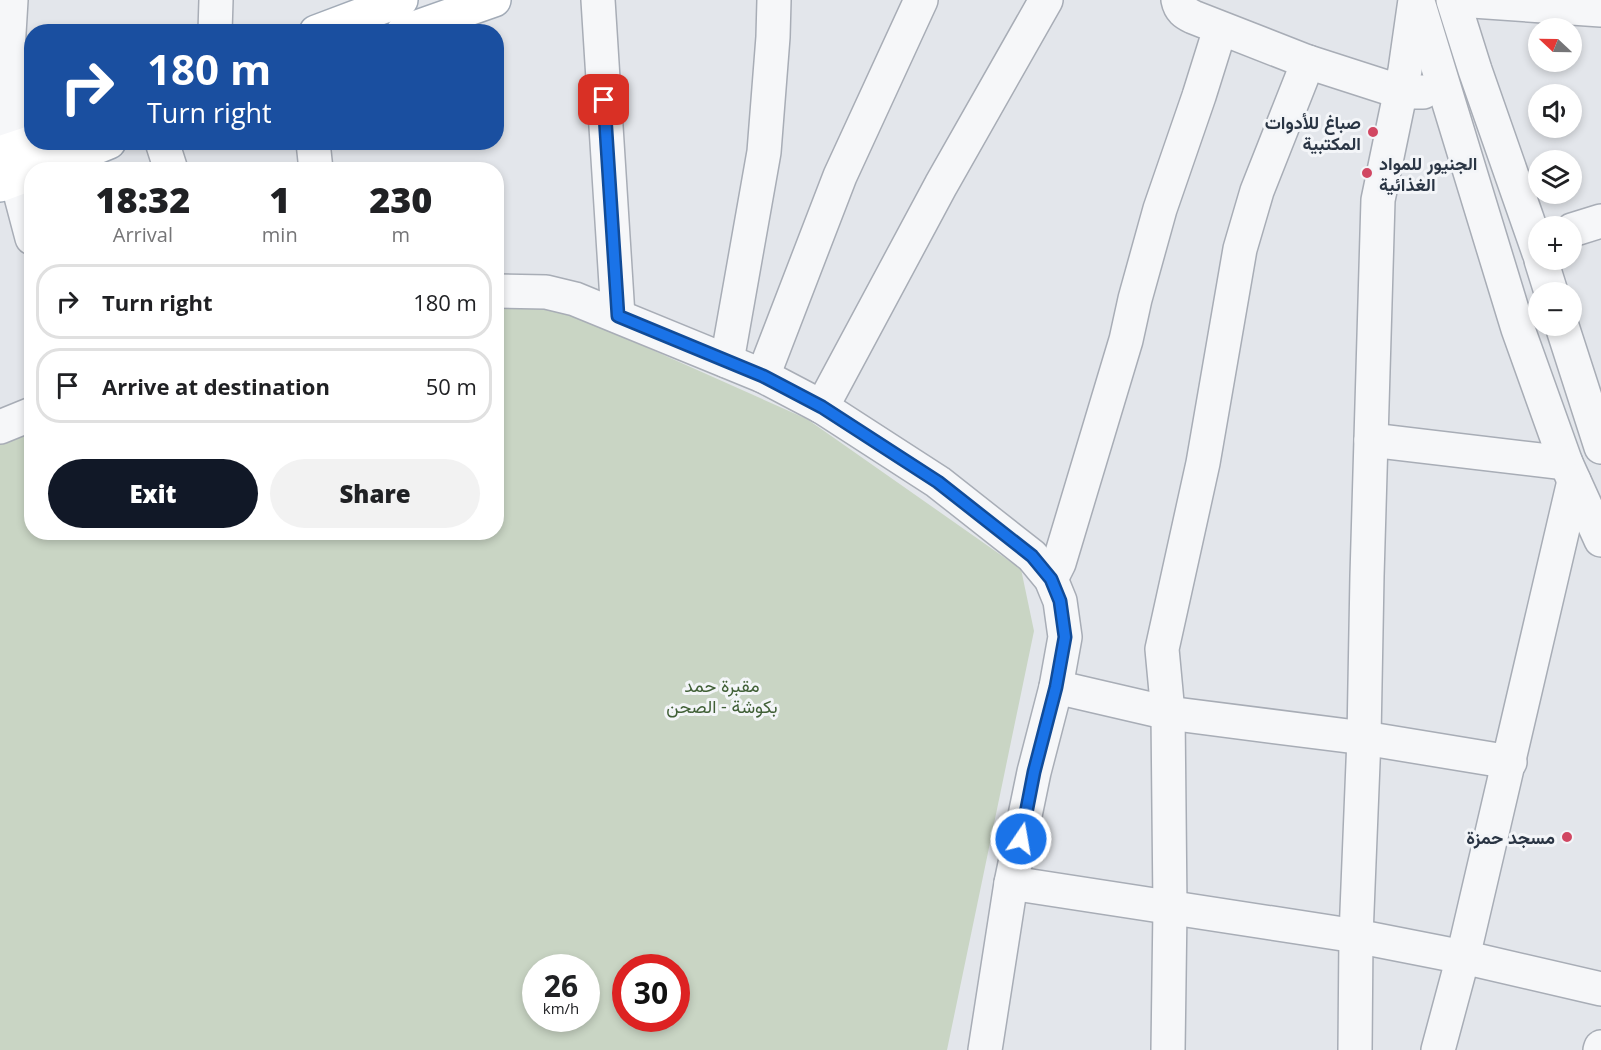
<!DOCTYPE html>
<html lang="en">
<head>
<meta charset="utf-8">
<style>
	body { margin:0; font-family:"Open Sans",Vazirmatn,sans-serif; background:#f2f2f2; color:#202124; height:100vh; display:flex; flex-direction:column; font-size:22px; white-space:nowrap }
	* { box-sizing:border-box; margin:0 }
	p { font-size:20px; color:#757577 }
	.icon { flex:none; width:33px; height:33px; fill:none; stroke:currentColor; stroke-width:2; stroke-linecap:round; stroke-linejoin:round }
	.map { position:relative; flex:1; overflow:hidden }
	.sheet { position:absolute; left:24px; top:162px; width:480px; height:378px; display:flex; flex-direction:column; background:#fff; border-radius:24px; box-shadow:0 3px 9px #0003 }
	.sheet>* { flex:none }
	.guide { position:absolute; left:24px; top:24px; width:480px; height:126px; border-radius:24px; box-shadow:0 3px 9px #0003; background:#1a4fa0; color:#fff; overflow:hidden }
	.needle { width:39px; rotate:292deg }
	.tools { position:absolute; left:1528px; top:18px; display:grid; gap:12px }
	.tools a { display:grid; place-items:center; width:54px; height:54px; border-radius:50%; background:#fff; box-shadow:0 3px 9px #0003; font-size:30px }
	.speed { position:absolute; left:522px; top:954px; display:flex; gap:12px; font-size:30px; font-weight:700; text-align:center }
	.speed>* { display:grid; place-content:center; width:78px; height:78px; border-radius:50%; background:#fff; box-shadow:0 3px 9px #0003; line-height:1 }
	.speed small { font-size:15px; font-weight:400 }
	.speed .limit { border:9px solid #d22; background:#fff; color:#111 }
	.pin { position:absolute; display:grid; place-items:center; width:51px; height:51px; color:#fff; margin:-26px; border-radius:12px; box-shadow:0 3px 9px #0006 }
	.me { position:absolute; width:66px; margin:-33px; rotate:12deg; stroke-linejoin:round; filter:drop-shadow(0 0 4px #0008) }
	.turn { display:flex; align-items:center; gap:21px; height:126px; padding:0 24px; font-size:27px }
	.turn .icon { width:78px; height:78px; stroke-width:2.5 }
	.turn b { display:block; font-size:42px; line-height:51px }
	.eta { display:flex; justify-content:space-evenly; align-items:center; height:102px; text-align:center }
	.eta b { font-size:36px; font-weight:800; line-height:42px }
	.primary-button { display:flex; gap:12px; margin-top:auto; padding:12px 24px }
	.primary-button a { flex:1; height:69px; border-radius:36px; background:#111827; color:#fff; font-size:24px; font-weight:800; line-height:69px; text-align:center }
	.primary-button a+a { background:#f2f2f2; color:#202124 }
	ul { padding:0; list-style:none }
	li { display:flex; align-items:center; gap:18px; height:75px; margin:0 12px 9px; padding:0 12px; border:3px solid #e0e0e0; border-radius:24px }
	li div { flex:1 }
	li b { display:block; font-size:22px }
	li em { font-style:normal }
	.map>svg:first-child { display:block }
</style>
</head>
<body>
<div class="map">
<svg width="1601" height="1050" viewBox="0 0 1601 1050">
	<rect width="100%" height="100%" fill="#e3e6eb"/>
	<path fill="#c9d5c4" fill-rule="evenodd" d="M497,307H556L807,419L1021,569L1034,631L947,1050H0V437L31,424L32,532H496ZM536,968H586V1018H536ZM626,968H676V1018H626Z"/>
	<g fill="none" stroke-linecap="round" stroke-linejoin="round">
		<defs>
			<g id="minor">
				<polyline points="11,0 8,50 9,151 32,238"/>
				<polyline points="598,0 618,316"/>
				<path d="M1178,0C1180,10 1185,13 1193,17L1308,62L1401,92H1423"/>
				<polyline points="1453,0 1475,70 1539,253"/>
				<polyline points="1458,0 1601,10"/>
				<polyline points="1419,5 1518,329 1566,463 1601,540"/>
				<polyline points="215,32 216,0"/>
				<polyline points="162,142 171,170"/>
				<polyline points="313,142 316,170"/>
				<polyline points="1572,230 1601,221"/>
				<polyline points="1541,260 1551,292"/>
				<polyline points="496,291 546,292 575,299 763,376 822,407 938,482 1032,556 1051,579 1060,601 1065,637 1056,687 1034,772 1011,883 985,1050"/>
				<polyline points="1562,326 1601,447"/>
				<polyline points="727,361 764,152 773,37 774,0"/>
				<polyline points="763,376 840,176 921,0"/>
				<polyline points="822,407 941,185 1046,0"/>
				<polyline points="0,427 32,414"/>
				<polyline points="1371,440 1566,463"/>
				<polyline points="1051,579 1059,563 1126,340 1135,299 1160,209 1199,96 1220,29"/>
				<polyline points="1056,687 1168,713 1364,738 1510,762"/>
				<polyline points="1011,883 1356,936 1463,957 1601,989"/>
				<polyline points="1168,1050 1170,908 1168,713 1162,649 1203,463 1240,249 1257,191 1308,62"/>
				<polyline points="1355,1050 1356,936 1364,738 1367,576 1378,200 1405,70 1415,0"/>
				<polyline points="1438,1050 1463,957 1574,481"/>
				<polyline points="1600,1050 1601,1047"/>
			</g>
			<g id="major">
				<polyline points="316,32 401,0"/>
				<polyline points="403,32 494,0"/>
				<polyline points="0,153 33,142"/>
				<polyline points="41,170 109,142"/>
				<polyline points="0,185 32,173"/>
			</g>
		</defs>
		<use href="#minor" stroke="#a8adb6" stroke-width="36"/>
		<use href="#major" stroke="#a2abb7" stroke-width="36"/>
		<use href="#minor" stroke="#f6f7f9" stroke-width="33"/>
		<use href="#major" stroke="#fff" stroke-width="33"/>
	</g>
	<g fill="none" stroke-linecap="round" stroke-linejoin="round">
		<defs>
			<polyline id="route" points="604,100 618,316 763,376 822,407 938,482 1032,556 1051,579 1060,601 1065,637 1056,687 1034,772 1021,839"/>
		</defs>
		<use href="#route" stroke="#114b97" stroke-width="15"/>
		<use href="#route" stroke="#1a73e8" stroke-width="10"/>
	</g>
	<g fill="#d14762" stroke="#f3f5f8" stroke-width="2">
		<circle cx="1373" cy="132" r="6"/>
		<circle cx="1367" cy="173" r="6"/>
		<circle cx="1567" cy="837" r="6"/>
	</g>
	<g text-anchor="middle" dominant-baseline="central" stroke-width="6" stroke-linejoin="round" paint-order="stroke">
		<g font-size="18" font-weight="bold" fill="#2a3544" stroke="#f3f5f8" text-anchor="end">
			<text x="1361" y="122">صباغ للأدوات<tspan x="1361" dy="21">المكتبية</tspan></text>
			<text x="1379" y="163" text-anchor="start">الجنيور للمواد<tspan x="1379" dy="21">الغذائية</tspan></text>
			<text x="1555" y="837">مسجد حمزة</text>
		</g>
		<g font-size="18" fill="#416037" stroke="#f3f5f8">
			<text x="722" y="685">مقبرة حمد<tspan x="722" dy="21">بكوشة - الصحن</tspan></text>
		</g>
	</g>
</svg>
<div class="tools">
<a><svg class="needle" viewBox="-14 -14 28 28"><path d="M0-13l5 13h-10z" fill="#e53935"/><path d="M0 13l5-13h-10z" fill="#757577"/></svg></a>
<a><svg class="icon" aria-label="sound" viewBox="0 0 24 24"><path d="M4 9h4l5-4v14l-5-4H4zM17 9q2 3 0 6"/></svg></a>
<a><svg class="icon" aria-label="layers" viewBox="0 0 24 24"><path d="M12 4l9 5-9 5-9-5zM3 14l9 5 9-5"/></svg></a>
<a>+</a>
<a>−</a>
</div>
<div class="speed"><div>26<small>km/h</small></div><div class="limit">30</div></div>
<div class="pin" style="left:604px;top:100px;background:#d93025"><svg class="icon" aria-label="arrive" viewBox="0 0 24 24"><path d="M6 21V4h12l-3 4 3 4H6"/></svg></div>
<svg class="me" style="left:1021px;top:839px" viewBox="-20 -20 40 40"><circle r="17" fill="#1a73e8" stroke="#fff" stroke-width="3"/><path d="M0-11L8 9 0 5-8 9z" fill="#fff"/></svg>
<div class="guide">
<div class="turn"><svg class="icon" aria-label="right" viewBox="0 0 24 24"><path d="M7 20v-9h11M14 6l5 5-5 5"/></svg><div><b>180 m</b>Turn right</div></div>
</div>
<section class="sheet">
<div class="eta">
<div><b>18:32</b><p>Arrival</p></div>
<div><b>1</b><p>min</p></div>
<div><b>230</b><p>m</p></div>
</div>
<ul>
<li><svg class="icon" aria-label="right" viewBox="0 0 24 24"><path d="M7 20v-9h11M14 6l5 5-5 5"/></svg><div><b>Turn right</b></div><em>180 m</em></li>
<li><svg class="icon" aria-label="arrive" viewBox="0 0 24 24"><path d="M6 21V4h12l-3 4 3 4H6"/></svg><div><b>Arrive at destination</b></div><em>50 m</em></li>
</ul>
<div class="primary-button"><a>Exit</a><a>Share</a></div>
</section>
</div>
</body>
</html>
